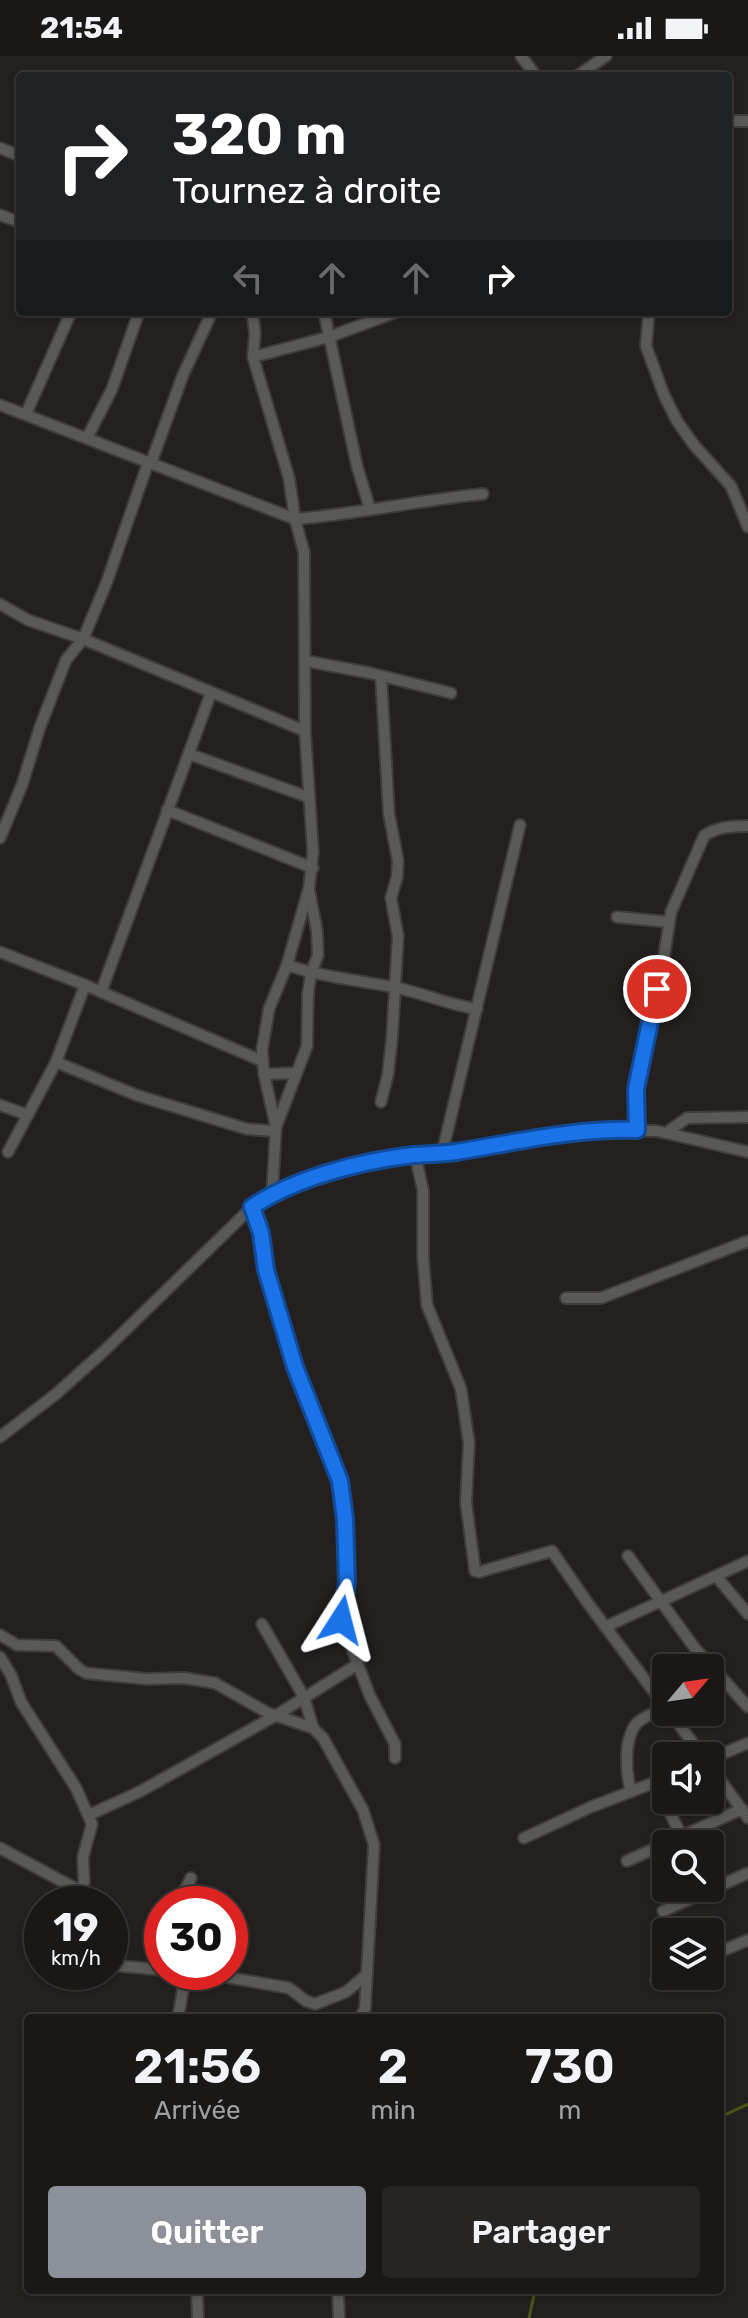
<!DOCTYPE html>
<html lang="fr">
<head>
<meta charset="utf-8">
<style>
	body { margin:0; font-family:Rubik,sans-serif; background:#272524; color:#f1f3f6; height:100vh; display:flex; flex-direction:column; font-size:30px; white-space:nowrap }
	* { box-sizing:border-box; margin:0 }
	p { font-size:26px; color:#9fa0a1 }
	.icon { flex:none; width:44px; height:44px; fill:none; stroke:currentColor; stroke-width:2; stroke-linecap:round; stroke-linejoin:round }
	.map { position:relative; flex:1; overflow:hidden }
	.side { position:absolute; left:24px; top:1958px; width:700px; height:280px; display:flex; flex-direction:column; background:#1a1817; border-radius:8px; box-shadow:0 2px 6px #0004,0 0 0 2px #383736 }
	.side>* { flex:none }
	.hud { position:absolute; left:16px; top:16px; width:716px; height:244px; border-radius:8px; box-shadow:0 2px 6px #0004,0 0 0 2px #383736; background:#202124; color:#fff; overflow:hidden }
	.needle { width:52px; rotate:61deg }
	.controls { position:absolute; left:652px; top:1598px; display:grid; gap:16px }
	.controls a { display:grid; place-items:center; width:72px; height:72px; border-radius:8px; background:#1a1817; box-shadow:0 2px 6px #0004,0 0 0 2px #383736; font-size:40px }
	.speed { position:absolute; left:24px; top:1830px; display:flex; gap:16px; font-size:40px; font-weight:700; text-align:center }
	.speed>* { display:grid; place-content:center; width:104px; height:104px; border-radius:50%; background:#1a1817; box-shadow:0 2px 6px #0004,0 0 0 2px #383736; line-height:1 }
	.speed small { font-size:20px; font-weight:400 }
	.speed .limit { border:12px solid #d22; background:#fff; color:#111 }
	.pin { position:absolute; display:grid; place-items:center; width:68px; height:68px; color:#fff; margin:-34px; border:4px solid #fff; border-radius:50%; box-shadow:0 2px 8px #0007 }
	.me { position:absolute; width:88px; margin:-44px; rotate:9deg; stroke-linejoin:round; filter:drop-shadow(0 0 6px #0008) }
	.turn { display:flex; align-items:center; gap:28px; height:168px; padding:0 24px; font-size:36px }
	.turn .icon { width:104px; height:104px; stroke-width:2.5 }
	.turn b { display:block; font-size:56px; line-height:68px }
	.lanes { display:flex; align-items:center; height:76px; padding:0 24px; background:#0003; justify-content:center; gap:40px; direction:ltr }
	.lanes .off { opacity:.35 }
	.eta { display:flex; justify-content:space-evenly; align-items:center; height:136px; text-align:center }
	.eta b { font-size:48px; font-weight:600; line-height:56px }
	.button { display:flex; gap:16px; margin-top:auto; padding:16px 24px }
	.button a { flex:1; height:92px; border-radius:8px; background:#8c9099; color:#fff; font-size:32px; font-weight:600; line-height:92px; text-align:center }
	.button a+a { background:#272524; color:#f1f3f6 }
	.status { display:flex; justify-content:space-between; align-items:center; height:56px; padding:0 40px; background:#1a1817; direction:ltr }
	.status svg { height:22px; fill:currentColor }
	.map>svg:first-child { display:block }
</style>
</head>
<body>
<div class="status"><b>21:54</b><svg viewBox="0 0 49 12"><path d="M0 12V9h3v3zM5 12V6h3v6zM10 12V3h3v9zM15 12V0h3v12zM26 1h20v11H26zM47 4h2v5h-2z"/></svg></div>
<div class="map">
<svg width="748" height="2262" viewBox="0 0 748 2262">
	<rect width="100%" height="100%" fill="#23201f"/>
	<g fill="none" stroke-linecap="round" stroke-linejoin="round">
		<g stroke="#505114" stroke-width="3">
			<polyline points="720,2061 748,2048"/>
			<polyline points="529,2262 535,2234"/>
		</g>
		<defs>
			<g id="minor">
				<polyline points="521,0 536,20"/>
				<polyline points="577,20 606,0"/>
				<polyline points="728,65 748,65"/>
				<polyline points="0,92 20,100"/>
				<polyline points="0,159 20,166"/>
				<polyline points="252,256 255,277 253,301 289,422 295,463 304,496 305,675 313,796 309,832 287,909 269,953 262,994 264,1018 276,1071 272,1139"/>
				<polyline points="324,256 357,410 370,453"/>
				<polyline points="649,256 646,290 664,339 677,365 694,389 731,430 748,471"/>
				<polyline points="253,301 329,281 396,256"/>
				<path d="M0,349L295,463C358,458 420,444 483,438"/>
				<polyline points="26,358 71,256"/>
				<polyline points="87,382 112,333 139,256"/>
				<polyline points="151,407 183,319 212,256"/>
				<polyline points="0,548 28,564 83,583 305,675"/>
				<polyline points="306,605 370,617 451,637"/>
				<polyline points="381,620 389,758 398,805 397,821 391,842 398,880 392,982 388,1018 381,1046"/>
				<polyline points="189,698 308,741"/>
				<polyline points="167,754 313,812"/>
				<polyline points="0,782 22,729 40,671 66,604 83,583 106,528 148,407"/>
				<polyline points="617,861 669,866"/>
				<polyline points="0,896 85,929 262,1005"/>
				<path d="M287,909C325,922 359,924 398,932C425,938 450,949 477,953"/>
				<polyline points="101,936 211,637"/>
				<polyline points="56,1006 136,1039 247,1073 275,1075"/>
				<polyline points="264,1018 296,1017"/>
				<polyline points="0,1049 28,1059"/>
				<polyline points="276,1071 307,990 308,938 311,917 318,899 317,875 309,834"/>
				<path d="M637,1074C640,1060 635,1047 636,1033L662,913L671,856L704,780C718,770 732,771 748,770"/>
				<polyline points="666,1077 687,1062 748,1061"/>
				<polyline points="8,1096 56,1006 85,929"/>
				<polyline points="442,1098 520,769"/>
				<polyline points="415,1099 423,1134 423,1201 427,1249 461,1333 469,1387 466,1446 475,1515 479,1516 552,1495 587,1546 666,1652"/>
				<polyline points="252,1151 261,1177 266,1214 295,1311 340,1425 345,1463 347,1527 341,1564 370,1640 395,1688 395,1702"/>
				<polyline points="566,1242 601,1242 748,1185"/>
				<polyline points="0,1381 56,1338 104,1295 252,1151 292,1131 330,1118 386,1103 451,1097 581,1074 657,1075 748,1096"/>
				<polyline points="628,1500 694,1591 748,1651"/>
				<polyline points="716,1520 748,1558"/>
				<polyline points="262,1568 304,1641 313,1672"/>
				<polyline points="605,1571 748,1505"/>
				<polyline points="0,1579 17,1589 56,1590 79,1613 86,1617 146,1623 184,1622 215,1627 268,1657 313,1672 323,1682 363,1754 374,1789 365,1953 360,1962"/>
				<polyline points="0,1601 11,1619 21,1646 76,1732 92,1768 83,1801 84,1826 77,1848"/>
				<polyline points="669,1656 703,1700"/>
				<polyline points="710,1703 748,1687"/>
				<polyline points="710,1710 748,1762"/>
				<polyline points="654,1727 682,1780"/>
				<path d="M631,1736C626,1717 623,1683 637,1667C644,1660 657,1656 666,1652"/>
				<polyline points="89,1759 141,1735 275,1660 358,1608"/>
				<polyline points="524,1782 591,1751 666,1722"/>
				<polyline points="0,1792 82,1836"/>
				<polyline points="627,1805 742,1753"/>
				<polyline points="178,1848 191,1822"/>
				<polyline points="663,1855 748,1817"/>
				<polyline points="710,1900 748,1884"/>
				<polyline points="110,1909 162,1914"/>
				<polyline points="197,1916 289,1932 306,1945 315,1948 346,1936 366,1919"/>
				<polyline points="656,1924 666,1920"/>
				<polyline points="178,1962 186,1916"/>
				<polyline points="197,2234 198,2262"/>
				<polyline points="338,2234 339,2262"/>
			</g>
		</defs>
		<use href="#minor" stroke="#3f3c3b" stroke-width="14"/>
		<use href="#minor" stroke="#595957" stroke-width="10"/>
	</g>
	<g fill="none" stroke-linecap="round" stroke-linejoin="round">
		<defs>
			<path id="route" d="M341,1564L347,1527L345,1463L340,1425L295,1311L266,1214L261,1177L252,1151C294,1122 362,1105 413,1099C428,1098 442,1098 456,1096C517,1086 575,1072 637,1074L636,1033L657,933"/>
		</defs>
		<use href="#route" stroke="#114b97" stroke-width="20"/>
		<use href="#route" stroke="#1a73e8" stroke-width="14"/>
	</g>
</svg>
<div class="controls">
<a><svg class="needle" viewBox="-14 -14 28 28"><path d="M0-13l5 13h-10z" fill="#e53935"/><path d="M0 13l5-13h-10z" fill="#9fa0a1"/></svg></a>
<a><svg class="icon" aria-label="sound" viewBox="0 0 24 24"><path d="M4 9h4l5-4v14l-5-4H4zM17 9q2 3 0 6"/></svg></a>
<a><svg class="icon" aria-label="search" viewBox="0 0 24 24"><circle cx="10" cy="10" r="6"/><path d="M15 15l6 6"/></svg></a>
<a><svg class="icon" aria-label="layers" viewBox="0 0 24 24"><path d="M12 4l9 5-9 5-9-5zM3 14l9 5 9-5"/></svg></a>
</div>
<div class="speed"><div>19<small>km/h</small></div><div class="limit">30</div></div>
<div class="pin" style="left:657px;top:933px;background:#d93025"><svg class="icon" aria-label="arrive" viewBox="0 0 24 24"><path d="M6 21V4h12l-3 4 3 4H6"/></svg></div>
<svg class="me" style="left:341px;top:1564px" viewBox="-20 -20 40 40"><path d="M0-17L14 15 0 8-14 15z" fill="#1a73e8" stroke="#fff" stroke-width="4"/></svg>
<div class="hud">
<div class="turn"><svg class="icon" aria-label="right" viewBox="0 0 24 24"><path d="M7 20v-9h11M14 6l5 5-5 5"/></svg><div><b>320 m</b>Tournez à droite</div></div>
<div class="lanes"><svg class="icon off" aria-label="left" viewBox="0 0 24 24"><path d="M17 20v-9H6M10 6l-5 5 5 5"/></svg><svg class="icon off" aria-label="ahead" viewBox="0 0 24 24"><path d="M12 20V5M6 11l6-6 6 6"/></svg><svg class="icon off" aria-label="ahead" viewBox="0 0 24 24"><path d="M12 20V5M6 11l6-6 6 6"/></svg><svg class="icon" aria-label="right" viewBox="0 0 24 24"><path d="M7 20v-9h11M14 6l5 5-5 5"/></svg></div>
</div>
<section class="side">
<div class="eta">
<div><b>21:56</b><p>Arrivée</p></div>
<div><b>2</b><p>min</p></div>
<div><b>730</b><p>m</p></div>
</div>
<div class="button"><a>Quitter</a><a>Partager</a></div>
</section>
</div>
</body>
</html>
